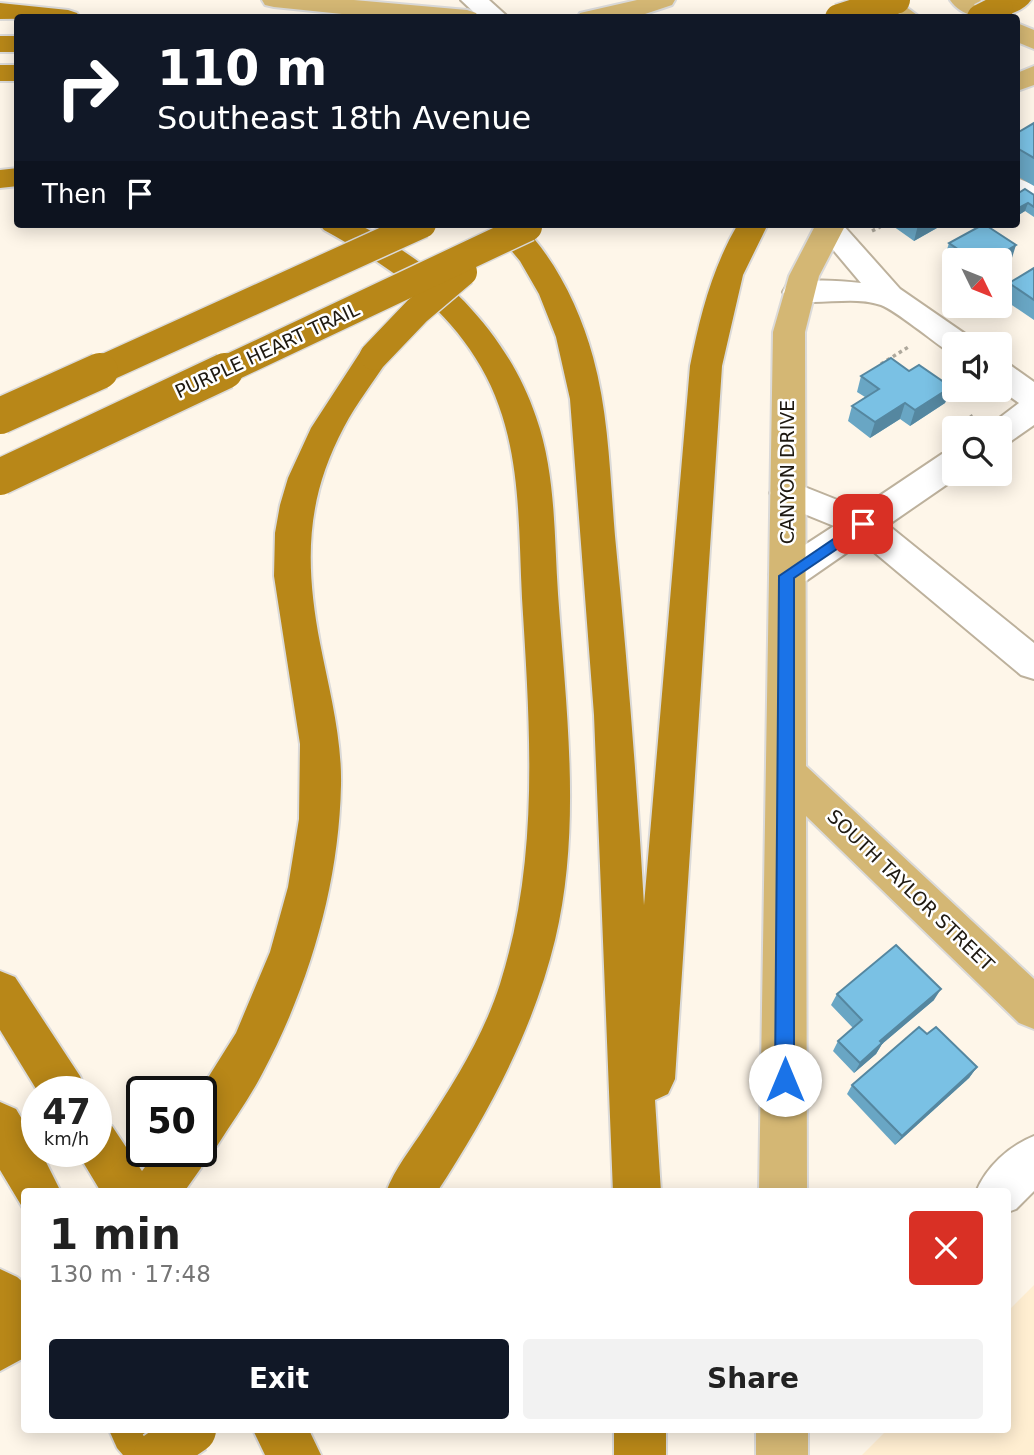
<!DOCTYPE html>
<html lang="en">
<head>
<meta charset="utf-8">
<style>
	body { margin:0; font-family:"DejaVu Sans",sans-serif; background:#f2f2f2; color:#222; height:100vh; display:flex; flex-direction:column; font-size:26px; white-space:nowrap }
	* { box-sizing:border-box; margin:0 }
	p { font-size:23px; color:#767676 }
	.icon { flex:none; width:38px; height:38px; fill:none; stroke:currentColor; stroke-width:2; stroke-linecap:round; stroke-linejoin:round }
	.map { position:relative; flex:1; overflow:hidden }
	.side { position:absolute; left:21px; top:1188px; width:990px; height:245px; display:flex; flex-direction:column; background:#fff; border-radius:7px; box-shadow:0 4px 18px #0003 }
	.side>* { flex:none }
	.guide { position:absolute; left:14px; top:14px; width:1006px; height:214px; border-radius:7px; box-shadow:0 4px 18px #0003; background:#111827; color:#fff; overflow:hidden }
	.needle { width:46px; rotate:133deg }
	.controls { position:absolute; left:942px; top:248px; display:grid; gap:14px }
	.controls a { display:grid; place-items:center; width:70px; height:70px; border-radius:7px; background:#fff; box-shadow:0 4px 18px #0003; font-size:35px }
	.speed { position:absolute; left:21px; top:1076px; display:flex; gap:14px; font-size:35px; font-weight:700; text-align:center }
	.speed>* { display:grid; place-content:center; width:91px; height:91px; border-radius:50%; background:#fff; box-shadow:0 4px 18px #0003; line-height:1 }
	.speed small { font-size:18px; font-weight:400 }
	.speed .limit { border:4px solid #111; border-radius:10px; background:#fff; color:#111 }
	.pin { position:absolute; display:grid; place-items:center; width:60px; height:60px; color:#fff; margin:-30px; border-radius:14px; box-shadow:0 4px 10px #0006 }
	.me { position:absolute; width:77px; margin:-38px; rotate:0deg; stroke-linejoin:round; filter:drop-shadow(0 0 5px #0008) }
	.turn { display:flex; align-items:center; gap:24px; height:147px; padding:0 28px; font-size:32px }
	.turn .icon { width:91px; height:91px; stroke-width:2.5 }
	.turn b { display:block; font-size:49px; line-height:60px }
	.then { display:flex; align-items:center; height:66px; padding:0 28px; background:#0003; gap:14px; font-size:26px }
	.round { display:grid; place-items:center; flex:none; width:74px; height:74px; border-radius:7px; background:#f2f2f2 }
	.overview { display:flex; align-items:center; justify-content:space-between; height:119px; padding:0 28px }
	h1 { font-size:42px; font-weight:700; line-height:52px }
	.primary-button { display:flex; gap:14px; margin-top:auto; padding:14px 28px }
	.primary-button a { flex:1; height:80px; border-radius:7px; background:#111827; color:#fff; font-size:28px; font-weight:700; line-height:80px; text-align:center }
	.primary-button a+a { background:#f2f2f2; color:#222 }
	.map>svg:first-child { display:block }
</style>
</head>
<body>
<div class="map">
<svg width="1034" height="1455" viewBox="0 0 1034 1455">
	<rect width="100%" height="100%" fill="#fef6e9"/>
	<polygon fill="#ffeed1" points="1034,1285 1034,1455 862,1455 887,1430 1008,1430 1008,1311"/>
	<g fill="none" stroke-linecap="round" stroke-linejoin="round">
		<defs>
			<g id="minor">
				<polygon points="461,0 489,0 509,18 480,18"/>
				<polygon points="1017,178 1034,185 1034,207 1017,200"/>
				<path d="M816,224H842L900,289L971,338L976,345H954V354L949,352C934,342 895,310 881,305C851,295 817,307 787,299L783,292L787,285C812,278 836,281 861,283L819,233L814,227Z"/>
				<polygon points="999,362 1010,365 1034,382 1034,425 1011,441 999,445 999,429 985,429 1019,403 999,389"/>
				<polygon points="954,451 954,474 962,474 888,525 1034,643 1034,679 1021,675 862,542 800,585 787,589 774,585 769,575 774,565 834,526 775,502 770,493 775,484 787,480 860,509 942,454"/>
				<path d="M1034,1136V1191L1016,1209L1008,1212V1192H976C986,1167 1009,1146 1034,1136Z"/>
			</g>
			<g id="major">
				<polygon points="262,0 354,0 467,10 476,13 479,18 381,18 274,7 265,5"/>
				<polygon points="637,0 675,0 672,5 633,18 577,18 580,13"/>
				<polygon points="868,0 897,0 921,18 891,18"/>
				<path d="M950,0H980L1005,18C985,18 963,19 950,0Z"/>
				<polygon points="1017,23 1034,30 1034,49 1017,42"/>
				<polygon points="1034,66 1034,85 1017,91 1017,73"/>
				<polygon points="816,224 846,224 819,276 805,332 806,766 1034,979 1034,1029 1019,1023 806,816 807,1192 759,1192 773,332 789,276"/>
				<rect x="756" y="1430" width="52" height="25"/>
			</g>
			<g id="highway">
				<path d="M998,0H1031C1023,12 1004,18 990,14L986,9Z"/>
				<polygon points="0,3 68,10 77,13 80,18 0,19"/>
				<rect x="0" y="36" width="18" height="16"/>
				<rect x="0" y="65" width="18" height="16"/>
				<polygon points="18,168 18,186 0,188 0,170"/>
				<path d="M319,224C331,224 348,221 358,225C370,229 382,238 392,244C457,283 512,345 536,417C556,474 554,535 558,594C566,708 582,828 555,940C533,1031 488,1114 437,1192H386C395,1168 411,1149 425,1127C454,1083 484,1035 500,984C540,858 530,728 522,598C518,519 522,438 481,367C445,304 386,264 324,230Z"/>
				<path d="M489,224H521C556,260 580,309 593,357C609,415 610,477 615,536C627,659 637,782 644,905L690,366C700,316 712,268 738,224H768L743,275L722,366L675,1079L668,1094L655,1100L661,1192H613L594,715L570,399L556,337L539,294L520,261Z"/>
				<path d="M374,345L385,348L390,356C375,380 357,402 344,427C305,500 305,564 320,643C329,689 342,737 341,785C339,885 309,986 262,1074C249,1099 232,1122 217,1146L207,1150L201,1168L184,1192H101L77,1152H96V1119L112,1126L142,1171L156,1152H201L199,1092L236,1033L270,952L288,887L299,819L300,744L274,576L275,533L280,505L288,478L311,428L363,348Z"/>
				<polygon points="0,971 15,977 80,1076 87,1092 38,1092 0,1030"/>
				<polygon points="0,1102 16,1109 37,1144 37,1152 41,1152 61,1192 24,1192 24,1210 0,1170"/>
				<polygon points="0,1269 17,1277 24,1283 24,1358 0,1371"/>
				<polygon points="109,1430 171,1430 177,1437 185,1455 123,1455 117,1448"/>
				<polygon points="253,1430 309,1430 321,1455 265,1455"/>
				<rect x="614" y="1430" width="52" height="25"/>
			</g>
		</defs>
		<use href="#minor" stroke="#bdb19c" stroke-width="4"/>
		<use href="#major" stroke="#dbdad9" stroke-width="4"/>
		<use href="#highway" stroke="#dbdad9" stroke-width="4"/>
		<g stroke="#aea89c" stroke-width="3.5" stroke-dasharray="3.5 3.5" stroke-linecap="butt">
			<polyline points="872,231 880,227 876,224"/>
			<polyline points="881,364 910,346"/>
		</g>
		<polyline stroke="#aea89c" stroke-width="4.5" stroke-dasharray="5 5" stroke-linecap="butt" points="945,434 973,416"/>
		<use href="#minor" fill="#fff" fill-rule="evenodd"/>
		<use href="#major" fill="#d4b774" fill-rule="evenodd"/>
		<use href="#highway" fill="#b88718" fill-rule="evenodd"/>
		<defs>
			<g id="highway-bridge-far2">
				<polyline points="839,18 896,0"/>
				<polyline points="981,18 999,9"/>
				<polyline points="374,356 417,311 463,272"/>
				<polyline points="96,372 422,224"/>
				<polyline points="221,372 528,227"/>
			</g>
			<g id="highway-bridge-far1">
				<polyline points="0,416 100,371"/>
				<polyline points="0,477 225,371"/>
			</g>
			<polyline id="highway-bridge" points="157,1455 193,1430"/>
		</defs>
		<use href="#highway-bridge-far2" stroke="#dbdad9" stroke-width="31" stroke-linecap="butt"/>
		<use href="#highway-bridge-far1" stroke="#dbdad9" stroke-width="39" stroke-linecap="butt"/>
		<use href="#highway-bridge" stroke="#dbdad9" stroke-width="50" stroke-linecap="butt"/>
		<use href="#highway-bridge-far2" stroke="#b88718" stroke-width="28"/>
		<use href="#highway-bridge-far1" stroke="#b88718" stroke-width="36"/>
		<use href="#highway-bridge" stroke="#b88718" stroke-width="46"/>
	</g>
	<g fill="#69a6c4">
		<polygon points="1034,123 1034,186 1017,176 1017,133"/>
		<polygon points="1017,194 1034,195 1034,217 1025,211 1017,216"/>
		<polygon points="890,224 944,224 914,241"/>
		<polygon points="949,243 1011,261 999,268 999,261 954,261 954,266 944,259"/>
		<polygon points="1034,268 1034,320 1003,299 1009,283"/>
		<polygon points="909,371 951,387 945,403 910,426 900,419 870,438 848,421 852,406 865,397 857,392 861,376"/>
		<polygon points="837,994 934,1000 882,1044 876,1054 854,1073 833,1051 838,1041 853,1028 831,1005"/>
		<polygon points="927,1034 977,1067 969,1078 895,1145 847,1094 852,1085"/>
	</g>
	<g fill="#5587a0">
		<polygon points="1028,203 1025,211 1017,216 1017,209"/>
		<polygon points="920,224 944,224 914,241 918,225"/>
		<polygon points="1016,245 1011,261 999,268 999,261 989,261"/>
		<polygon points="951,387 945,403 910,426 915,410"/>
		<polygon points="905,403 900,419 870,438 875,422"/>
		<polygon points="941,989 934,1000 882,1044 876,1054 854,1073 860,1063 880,1041"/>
		<polygon points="977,1067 969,1078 895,1145 902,1136"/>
	</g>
	<g fill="#7ac1e4" stroke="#5587a0" stroke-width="2">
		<polygon points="1034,123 1034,158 1017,148 1017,133"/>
		<polygon points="1025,189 1034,195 1034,207 1028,203 1017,209 1017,194"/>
		<polygon points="984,224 1016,245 989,261 975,261 949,243"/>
		<polygon points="1034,268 1034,300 1009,283"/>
		<polygon points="891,358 909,371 919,365 951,387 915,410 905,403 875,422 852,406 879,389 861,376"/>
		<polygon points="896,945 941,989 880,1041 882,1043 860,1063 838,1041 862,1020 837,994"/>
		<polygon points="919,1027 927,1034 936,1027 977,1067 902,1136 852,1085"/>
	</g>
	<polygon fill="#1a73e8" stroke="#114b97" stroke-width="2" points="863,519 870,524 868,528 794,578 794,1080 791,1086 785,1089 778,1086 775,1080 779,576"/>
	<g text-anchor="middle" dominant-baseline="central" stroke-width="5" stroke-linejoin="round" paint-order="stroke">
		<g font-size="19" fill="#1f1a12" stroke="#fff">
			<text transform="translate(267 350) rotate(-25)">PURPLE HEART TRAIL</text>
			<text transform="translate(787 472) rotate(-90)">CANYON DRIVE</text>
			<text transform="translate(911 890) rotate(44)">SOUTH TAYLOR STREET</text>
		</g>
	</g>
</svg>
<div class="controls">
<a><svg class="needle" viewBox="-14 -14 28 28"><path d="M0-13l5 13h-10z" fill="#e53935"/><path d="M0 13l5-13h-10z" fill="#767676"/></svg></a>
<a><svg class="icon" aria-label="sound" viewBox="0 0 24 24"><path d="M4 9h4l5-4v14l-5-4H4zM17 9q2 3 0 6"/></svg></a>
<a><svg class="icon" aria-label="search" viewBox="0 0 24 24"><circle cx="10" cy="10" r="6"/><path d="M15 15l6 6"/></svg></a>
</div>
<div class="speed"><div>47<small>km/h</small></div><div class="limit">50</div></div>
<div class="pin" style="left:863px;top:524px;background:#d93025"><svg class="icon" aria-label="arrive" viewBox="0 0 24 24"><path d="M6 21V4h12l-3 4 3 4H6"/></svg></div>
<svg class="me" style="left:785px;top:1080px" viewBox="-20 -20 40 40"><circle r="19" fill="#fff"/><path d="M0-13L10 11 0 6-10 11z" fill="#1a73e8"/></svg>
<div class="guide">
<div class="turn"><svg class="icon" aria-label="right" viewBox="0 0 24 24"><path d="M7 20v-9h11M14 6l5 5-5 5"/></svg><div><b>110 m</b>Southeast 18th Avenue</div></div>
<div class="then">Then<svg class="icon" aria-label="arrive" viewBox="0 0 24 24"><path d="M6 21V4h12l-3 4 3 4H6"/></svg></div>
</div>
<section class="side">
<div class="overview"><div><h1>1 min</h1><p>130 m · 17:48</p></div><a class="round" style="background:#d93025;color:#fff"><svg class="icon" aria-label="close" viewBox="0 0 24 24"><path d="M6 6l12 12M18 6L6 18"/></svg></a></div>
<div class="primary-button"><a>Exit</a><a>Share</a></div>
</section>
</div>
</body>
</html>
